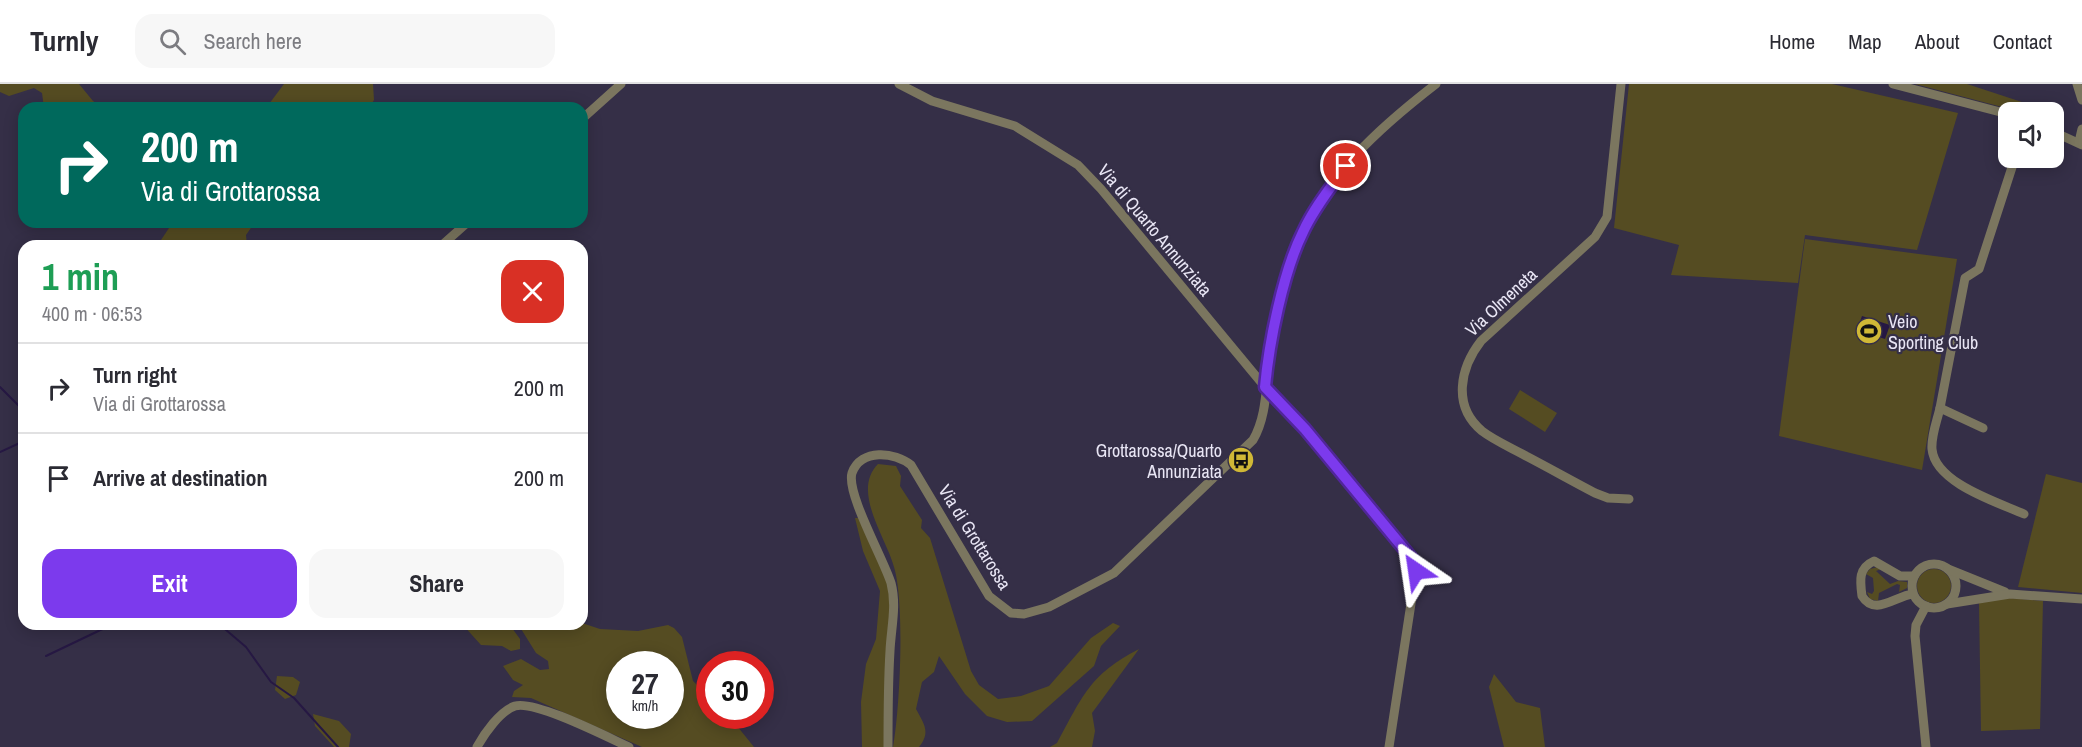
<!DOCTYPE html>
<html lang="en">
<head>
<meta charset="utf-8">
<style>
	body { margin:0; font-family:"Archivo Narrow",sans-serif; background:#f7f7f7; color:#2b2b33; height:100vh; display:flex; flex-direction:column; font-size:22px; white-space:nowrap }
	* { box-sizing:border-box; margin:0 }
	p { font-size:20px; color:#7c7c81 }
	.icon { flex:none; width:33px; height:33px; fill:none; stroke:currentColor; stroke-width:2; stroke-linecap:round; stroke-linejoin:round }
	.map { position:relative; flex:1; overflow:hidden }
	.sheet { position:absolute; left:18px; top:156px; width:570px; height:390px; display:flex; flex-direction:column; background:#fff; border-radius:18px; box-shadow:0 3px 15px #0003 }
	.sheet>* { flex:none }
	.guide { position:absolute; left:18px; top:18px; width:570px; height:126px; border-radius:18px; box-shadow:0 3px 15px #0003; background:#00695c; color:#fff; overflow:hidden }
	.fabs { position:absolute; left:1998px; top:18px; display:grid; gap:12px }
	.fabs a { display:grid; place-items:center; width:66px; height:66px; border-radius:12px; background:#fff; box-shadow:0 3px 15px #0003; font-size:30px }
	.speed { position:absolute; left:606px; top:567px; display:flex; gap:12px; font-size:30px; font-weight:700; text-align:center }
	.speed>* { display:grid; place-content:center; width:78px; height:78px; border-radius:50%; background:#fff; box-shadow:0 3px 15px #0003; line-height:1 }
	.speed small { font-size:15px; font-weight:400 }
	.speed .limit { border:9px solid #d22; background:#fff; color:#111 }
	.pin { position:absolute; display:grid; place-items:center; width:51px; height:51px; color:#fff; margin:-26px; border:3px solid #fff; border-radius:50%; box-shadow:0 2px 6px #0007 }
	.me { position:absolute; width:66px; margin:-33px; rotate:328deg; stroke-linejoin:round; filter:drop-shadow(0 0 4px #0008) }
	.turn { display:flex; align-items:center; gap:21px; height:126px; padding:0 24px; font-size:27px }
	.turn .icon { width:78px; height:78px; stroke-width:2.5 }
	.turn b { display:block; font-size:42px; line-height:51px }
	.round { display:grid; place-items:center; flex:none; width:63px; height:63px; border-radius:18px; background:#f7f7f7 }
	.headline { display:flex; align-items:center; justify-content:space-between; height:102px; padding:0 24px }
	h1 { font-size:36px; font-weight:800; line-height:45px; color:#1e9e55 }
	.cta { display:flex; gap:12px; margin-top:auto; padding:12px 24px }
	.cta a { flex:1; height:69px; border-radius:18px; background:#7c3aed; color:#fff; font-size:24px; font-weight:800; line-height:69px; text-align:center }
	.cta a+a { background:#f7f7f7; color:#2b2b33 }
	ul { padding:0; list-style:none }
	li { display:flex; align-items:center; gap:18px; height:90px; padding:0 24px; border-top:2px solid #e1e1e2 }
	li div { flex:1 }
	li b { display:block; font-size:22px }
	li em { font-style:normal }
	header { display:flex; align-items:center; gap:36px; box-sizing:border-box; height:84px; padding:0 30px; background:#fff; border-bottom:2px solid #e1e1e2 }
	header strong { font-size:28px }
	nav { display:flex; gap:33px; margin-inline-start:auto; font-size:21px }
	.search { width:420px; height:54px; background:#f7f7f7; display:flex; align-items:center; gap:15px; box-sizing:border-box; padding:0 21px; border-radius:18px; color:#7c7c81; font-size:22px }
	.map>svg:first-child { display:block }
</style>
</head>
<body>
<header>
<strong>Turnly</strong>
<div class="search"><svg class="icon" aria-label="search" viewBox="0 0 24 24"><circle cx="10" cy="10" r="6"/><path d="M15 15l6 6"/></svg>Search here</div>
<nav><a>Home</a><a>Map</a><a>About</a><a>Contact</a></nav>
</header>
<div class="map">
<svg width="2082" height="663" viewBox="0 0 2082 663">
	<rect width="100%" height="100%" fill="#352f47"/>
	<g fill="#554c22" fill-rule="evenodd">
		<polygon points="0,0 79,0 93,17 103,24 44,24 42,9 34,4 9,12 0,8"/>
		<polygon points="284,0 373,0 374,16 369,24 266,24"/>
		<polygon points="1629,0 1832,0 1958,29 1917,166 1805,151 1798,199 1671,191 1679,161 1614,144"/>
		<polygon points="1915,0 1967,0 2052,28 2021,28"/>
		<polygon points="173,138 255,138 246,151 247,162 157,162"/>
		<polygon points="1805,155 1957,175 1922,386 1779,352"/>
		<polygon points="1520,306 1557,329 1545,348 1509,325"/>
		<path d="M878,380L896,382L901,392L900,402L922,436L921,444L930,454L971,587L979,601L998,615L1021,612L1049,602L1091,554L1113,539L1120,542L1101,562L1094,582L1032,637L1007,638L987,632L965,610L939,572L934,588L922,598L916,625C924,640 931,648 919,663H893C900,625 905,519 894,483C886,453 851,407 878,380Z"/>
		<polygon points="2046,390 2082,399 2082,509 2018,503"/>
		<polygon points="855,434 858,434 873,460 888,498 892,527 887,663 862,663 861,618 866,580 876,555 880,507 863,467"/>
		<polygon points="1878,483 1881,485 1876,487 1890,500 1898,497 1907,498 1907,504 1899,508 1900,501 1897,500 1879,509 1878,517 1870,515 1867,508 1872,510 1874,507 1873,494 1866,490 1870,485"/>
		<circle cx="1934" cy="502" r="17"/>
		<polygon points="2011,514 2043,517 2040,645 1981,647 1979,520 1980,517"/>
		<path d="M582,539L600,545L638,547L668,541L674,544L682,553L693,597L709,613L710,632H729L754,663H642L531,614L512,613L514,607L523,601L513,596L503,582L521,575L540,586L549,585L548,577L536,569L518,540ZM620,580H670V632H620Z"/>
		<polygon points="462,540 509,540 520,555 520,565 511,567 502,562 481,561"/>
		<path d="M1139,565L1092,629L1095,647L1092,663H1050L1057,659C1083,612 1089,591 1139,565Z"/>
		<polygon points="1494,590 1516,618 1540,624 1545,663 1504,663 1489,603"/>
		<polygon points="277,592 293,593 300,598 296,611 285,615 275,606"/>
		<polygon points="313,630 339,637 351,650 349,663 334,663 315,642"/>
	</g>
	<polygon fill="#261843" points="1862,232 1890,241 1885,255 1857,246"/>
	<g fill="none" stroke-linecap="round" stroke-linejoin="round">
		<g stroke="#261843" stroke-width="2">
			<polyline points="0,303 24,327"/>
			<polyline points="0,368 24,357"/>
			<polyline points="219,540 246,563 271,598 294,614 338,663"/>
			<polyline points="46,572 113,540"/>
		</g>
		<g stroke="#7b765f" stroke-width="9">
			<polyline points="899,0 932,17 1015,42 1078,81 1101,105 1265,303 1305,344 1414,478 1416,487 1389,663"/>
			<path d="M1621,0L1607,133L1595,153L1481,257C1460,284 1452,322 1482,347C1495,357 1512,364 1526,372C1549,384 1572,397 1595,409L1608,414L1629,415"/>
			<polyline points="1893,0 2008,30"/>
			<polyline points="2077,0 2082,16"/>
			<polyline points="582,35 621,0"/>
			<polyline points="2054,48 2082,61"/>
			<polyline points="2079,58 2082,45"/>
			<polyline points="441,162 468,138"/>
			<path d="M1940,324C1937,337 1931,352 1932,365C1935,399 1997,418 2024,430"/>
			<polyline points="1983,344 1940,324 1965,194 1979,185 2015,74"/>
			<circle cx="1934" cy="502" r="22"/>
			<polyline points="1948,485 2005,508"/>
			<path d="M1913,510C1895,512 1875,533 1862,512C1860,497 1858,484 1874,477L1900,492H1914"/>
			<polyline points="1947,520 2010,510 2082,515"/>
			<polyline points="1926,522 1916,541 1915,552 1926,663"/>
			<path d="M477,663C484,650 500,627 515,622C535,616 607,653 629,663"/>
			<path d="M888,663C888,631 888,599 890,567C891,544 897,522 891,499C883,474 846,409 852,389C861,364 895,368 911,381L989,512L1011,529L1024,530L1049,523L1114,489L1253,356C1269,329 1265,293 1272,263C1279,229 1284,193 1297,161C1325,92 1379,44 1436,0"/>
		</g>
	</g>
	<g fill="none" stroke-linecap="round" stroke-linejoin="round">
		<defs>
			<path id="route" d="M1346,82C1331,103 1314,124 1303,148C1283,188 1269,259 1265,303L1305,345L1414,477L1416,487"/>
		</defs>
		<use href="#route" stroke="#51269a" stroke-width="15"/>
		<use href="#route" stroke="#7c3aed" stroke-width="10"/>
	</g>
	<defs>
		<symbol id="stadium-disc" viewBox="-11 -11 22 22"><circle r="9.5" fill="#d0b836" stroke="#352f47"/><path d="M0-5a6.5 5 0 1 0 0 10a6.5 5 0 1 0 0-10ZM-3.5-1.8h7v3.6h-7Z" fill="#111"/></symbol>
		<symbol id="bus-disc" viewBox="-11 -11 22 22"><circle r="9.5" fill="#d0b836" stroke="#352f47"/><path d="M-5-6H5V4H4V6H2V4H-2V6H-4V4H-5ZM-3.5-4V0h7V-4ZM-3.5 1.2v1.5H-2V1.2ZM2 1.2v1.5H3.5V1.2Z" fill="#111"/></symbol>
	</defs>
	<g fill-rule="evenodd">
		<use href="#stadium-disc" x="1854" y="232" width="30" height="30"/>
		<use href="#bus-disc" x="1226" y="361" width="30" height="30"/>
	</g>
	<g text-anchor="middle" dominant-baseline="central" stroke-width="4.5" stroke-linejoin="round" paint-order="stroke">
		<g font-size="18" fill="#e9e6f5" stroke="#352f47">
			<text transform="translate(1155 146) rotate(50)">Via di Quarto Annunziata</text>
			<text transform="translate(1501 218) rotate(-43)">Via Olmeneta</text>
			<text transform="translate(975 453) rotate(58)">Via di Grottarossa</text>
		</g>
		<g font-size="18" fill="#e9e6f5" stroke="#352f47" text-anchor="start">
			<text x="1888" y="237">Veio<tspan x="1888" dy="21">Sporting Club</tspan></text>
			<text x="1222" y="366" text-anchor="end">Grottarossa/Quarto<tspan x="1222" dy="21">Annunziata</tspan></text>
		</g>
	</g>
</svg>
<div class="fabs">
<a><svg class="icon" aria-label="sound" viewBox="0 0 24 24"><path d="M4 9h4l5-4v14l-5-4H4zM17 9q2 3 0 6"/></svg></a>
</div>
<div class="speed"><div>27<small>km/h</small></div><div class="limit">30</div></div>
<div class="pin" style="left:1346px;top:82px;background:#d93025"><svg class="icon" aria-label="arrive" viewBox="0 0 24 24"><path d="M6 21V4h12l-3 4 3 4H6"/></svg></div>
<svg class="me" style="left:1416px;top:487px" viewBox="-20 -20 40 40"><path d="M0-17L14 15 0 8-14 15z" fill="#7c3aed" stroke="#fff" stroke-width="4"/></svg>
<div class="guide">
<div class="turn"><svg class="icon" aria-label="right" viewBox="0 0 24 24"><path d="M7 20v-9h11M14 6l5 5-5 5"/></svg><div><b>200 m</b>Via di Grottarossa</div></div>
</div>
<section class="sheet">
<div class="headline"><div><h1>1 min</h1><p>400 m · 06:53</p></div><a class="round" style="background:#d93025;color:#fff"><svg class="icon" aria-label="close" viewBox="0 0 24 24"><path d="M6 6l12 12M18 6L6 18"/></svg></a></div>
<ul>
<li><svg class="icon" aria-label="right" viewBox="0 0 24 24"><path d="M7 20v-9h11M14 6l5 5-5 5"/></svg><div><b>Turn right</b><p>Via di Grottarossa</p></div><em>200 m</em></li>
<li><svg class="icon" aria-label="arrive" viewBox="0 0 24 24"><path d="M6 21V4h12l-3 4 3 4H6"/></svg><div><b>Arrive at destination</b></div><em>200 m</em></li>
</ul>
<div class="cta"><a>Exit</a><a>Share</a></div>
</section>
</div>
</body>
</html>
